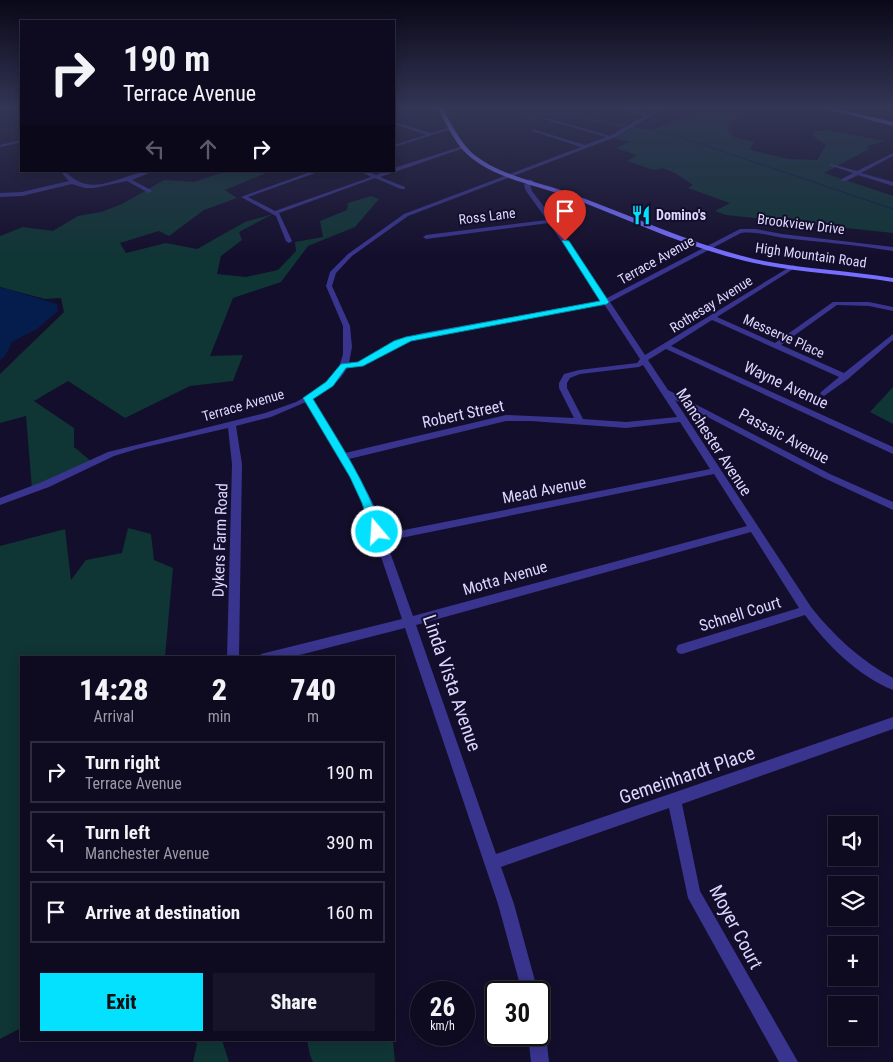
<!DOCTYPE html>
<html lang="en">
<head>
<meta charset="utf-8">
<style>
	body { margin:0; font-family:"Roboto Condensed",sans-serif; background:#171329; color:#f1f3f6; height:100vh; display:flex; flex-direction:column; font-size:19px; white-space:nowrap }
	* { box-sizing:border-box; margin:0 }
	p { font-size:16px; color:#9b9aa5 }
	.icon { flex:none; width:28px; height:28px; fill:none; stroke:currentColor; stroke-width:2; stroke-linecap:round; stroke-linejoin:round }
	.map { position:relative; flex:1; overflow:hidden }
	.sheet { position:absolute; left:20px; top:656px; width:375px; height:385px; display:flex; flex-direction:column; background:#0e0a20; border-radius:0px; box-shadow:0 2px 12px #0003,0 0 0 1px #2e2b3e }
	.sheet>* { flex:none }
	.top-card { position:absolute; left:20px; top:20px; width:375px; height:152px; border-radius:0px; box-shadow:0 2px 12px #0003,0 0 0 1px #2e2b3e; background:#0e0a20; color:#f1f3f6; overflow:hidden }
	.controls { position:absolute; left:828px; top:816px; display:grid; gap:10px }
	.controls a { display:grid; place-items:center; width:50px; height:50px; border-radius:0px; background:#0e0a20; box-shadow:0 2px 12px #0003,0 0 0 1px #2e2b3e; font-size:25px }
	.speed { position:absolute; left:410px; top:981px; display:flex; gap:10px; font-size:25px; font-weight:700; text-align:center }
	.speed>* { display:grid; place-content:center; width:65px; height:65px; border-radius:50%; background:#0e0a20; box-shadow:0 2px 12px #0003,0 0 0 1px #2e2b3e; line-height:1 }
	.speed small { font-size:12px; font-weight:400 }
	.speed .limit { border:2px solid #111; border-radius:8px; background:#fff; color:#111 }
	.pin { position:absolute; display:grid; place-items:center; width:42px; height:42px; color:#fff; margin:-51px -21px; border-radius:50% 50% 50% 0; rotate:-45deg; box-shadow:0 0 5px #0007 }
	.pin .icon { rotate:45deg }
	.me { position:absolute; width:55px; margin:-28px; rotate:342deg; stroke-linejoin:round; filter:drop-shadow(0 0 4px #0008) }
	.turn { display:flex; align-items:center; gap:18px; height:105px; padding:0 20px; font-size:22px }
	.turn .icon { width:65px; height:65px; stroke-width:2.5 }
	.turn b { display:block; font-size:35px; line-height:42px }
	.lanes { display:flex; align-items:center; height:48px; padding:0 20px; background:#0003; justify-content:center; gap:25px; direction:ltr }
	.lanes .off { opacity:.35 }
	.eta { display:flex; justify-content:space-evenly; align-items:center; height:85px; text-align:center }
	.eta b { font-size:30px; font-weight:800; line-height:35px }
	.cta { display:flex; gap:10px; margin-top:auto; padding:10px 20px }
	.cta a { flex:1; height:58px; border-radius:0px; background:#03e1ff; color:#111; font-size:20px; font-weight:800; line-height:58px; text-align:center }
	.cta a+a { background:#171329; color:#f1f3f6 }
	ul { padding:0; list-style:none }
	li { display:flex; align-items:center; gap:15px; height:62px; margin:0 10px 8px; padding:0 10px; border:2px solid #2e2b3e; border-radius:0px }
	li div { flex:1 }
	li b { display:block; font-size:19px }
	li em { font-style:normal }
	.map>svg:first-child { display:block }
</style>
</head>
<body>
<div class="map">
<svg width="893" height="1062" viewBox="0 0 893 1062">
	<rect width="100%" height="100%" fill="#130e2b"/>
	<g fill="#103535">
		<polygon points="510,108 570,108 567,113 651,130 713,108 754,108 729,122 727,130 734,137 754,142 750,150 788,159 817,160 826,145 813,136 813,132 827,130 885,141 867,146 869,149 824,173 893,196 893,233 726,215 715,211 730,203 688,188 693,185 675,173 662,168 654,170 627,161 637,155 616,148 629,142 615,138 632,129 548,111 538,116 545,118 528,121 527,112"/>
		<polygon points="227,171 271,171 225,190 237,198 204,210 169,236 159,231 120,243 126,253 166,243 197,249 245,222 273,214 239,232 242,240 221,256 217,274 246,277 278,270 296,251 295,242 323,237 320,221 347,210 348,203 371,196 379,199 355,227 308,246 281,282 233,298 210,356 243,355 233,381 190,386 125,418 68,381 34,401 74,428 74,447 92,462 32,489 26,416 0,423 0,374 64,312 61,298 45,299 0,287 0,236 23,227 53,231 78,216 101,212 122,204 164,180 194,182"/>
		<polygon points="893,387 893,424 870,412"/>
		<polygon points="128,528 151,534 154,560 173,568 165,657 21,658 21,1028 0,1039 0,546 65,529 71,580 86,560 122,553"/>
		<polygon points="194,1040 222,1040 229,1062 193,1062 197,1044"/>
		<polygon points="307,1040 393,1040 395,1062 313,1062 310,1055"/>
	</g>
	<polygon fill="#051d4c" points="0,287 57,304 58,311 37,329 12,342 5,356 0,360"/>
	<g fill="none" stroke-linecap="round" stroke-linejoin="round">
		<polyline stroke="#051d4c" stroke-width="1" points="547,108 677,136 893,209"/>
		<g fill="#39348e" fill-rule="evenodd">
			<polygon points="9,108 8,109 0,111 0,109"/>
			<path d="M619,108H626L647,115L658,108H663L618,136L408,216L352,256L336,273L332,286L350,326L352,347L349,363L358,362L394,341L422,333L602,301L549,223L426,239L423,237L426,235L547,220L526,191L524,185L530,179L533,181L530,185L532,191L554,220L607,298L740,229H756L782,234L893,247V251C857,245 820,242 784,238C770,236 756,231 741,233L610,302L645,355L793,265L795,266V268L717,317L775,343L833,302H869L893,307V311L869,306L837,305L781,345L844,373L893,334V340L848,379L824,396L820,394L821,392L839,377L712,320L671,346L893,447V454L666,349L648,360L668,390L830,474L893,502V510L824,478L675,400L811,607C834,636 860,660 893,678V690C858,676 827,645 805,615L682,654L678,653L676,649L678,645L799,608L751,532L416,625L496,854L893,717V729L682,804L700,891L798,1062H779L688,898L669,808L501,867L514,904L538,992H522L498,904L405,628L288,658H259L261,654L265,653L402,619L376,542L374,539L375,537L363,503L350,477L306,402L271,417L236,426L242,464L239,658H227L232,464L228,428L137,449L114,456L49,487L0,505V498L42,482L108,452L265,413L296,402L321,388L338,371L343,354V326L326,286L330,272L348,254L404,214L581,147L532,131V129L585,145L606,137L543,119V117L610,136L644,116ZM604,304L640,359L637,363L579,370L564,374L559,383V388L574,418L506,415L345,453L313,399C326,391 340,382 347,368L363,366L400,345L423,337ZM643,365L677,417L626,422L583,419L567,388V383L570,378L580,374L639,367ZM506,421H531L626,428L680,422L710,469L384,534L373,503L349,459ZM714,474L747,526L413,616L386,541Z"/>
			<polygon points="394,122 431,133 452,127 454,128 394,147 394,145 426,135 394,124"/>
			<polygon points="21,140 21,142 0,147 0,145"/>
			<polygon points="463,146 467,147 380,177 405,187 405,189 401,189 375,178 279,213 292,241 289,243 286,241 276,216 241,197 313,171 321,171 248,197 275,211 371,177 360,171 367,171 376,175 386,171 394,171 394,168"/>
			<polygon points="893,153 893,156 861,173 893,182 893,186 858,175 846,181 842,181 842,179 853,173 829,165 831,164 857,171"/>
			<path d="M60,171H65C94,202 122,171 154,171L132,180L151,190L152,191L149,193L127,181L94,188H85L72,184L22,196L0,197V193L22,192L69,181Z"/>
			<polygon points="539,1027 543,1029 546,1035 549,1062 531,1062 528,1035 539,1035"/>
		</g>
		<g fill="#756eff" fill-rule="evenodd">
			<path d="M437,108H442C451,123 459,140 471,152C498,176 540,182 572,194C633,216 691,244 754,259C800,269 847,270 893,278V282C847,274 800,273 754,263C689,249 628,219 566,196C534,185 494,178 468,155C454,143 447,124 437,108Z"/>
			<polygon points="823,108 833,108 893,122 893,126"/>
		</g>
	</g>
	<linearGradient id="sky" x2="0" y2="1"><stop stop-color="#0a0818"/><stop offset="0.42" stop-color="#333655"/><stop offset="1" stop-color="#333655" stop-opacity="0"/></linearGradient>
	<rect width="893" height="257" fill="url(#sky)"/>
	<path fill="#03e1ff" stroke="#0292a6" d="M563,240L569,241L609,302L607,304L411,341L363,366L346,368L333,386L313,399C340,444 366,482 383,532L377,537L373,536L362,503L350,477L303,398L326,382L341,364L358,362L394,341L406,337L600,301L562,241Z"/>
	<defs>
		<symbol id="restaurant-bare" viewBox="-9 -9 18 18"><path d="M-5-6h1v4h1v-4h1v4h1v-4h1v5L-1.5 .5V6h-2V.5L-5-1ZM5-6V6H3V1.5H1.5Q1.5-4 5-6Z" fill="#03e1ff" stroke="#130e2b" stroke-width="2.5" paint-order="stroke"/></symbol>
	</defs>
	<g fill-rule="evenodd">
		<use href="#restaurant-bare" x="627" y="201" width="28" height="28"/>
	</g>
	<g text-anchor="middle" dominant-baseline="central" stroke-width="4" stroke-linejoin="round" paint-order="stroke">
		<g font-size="14" font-weight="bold" fill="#ddd7ff" stroke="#130e2b" text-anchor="start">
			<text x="656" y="215">Domino's</text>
		</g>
		<g font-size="14" fill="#ddd7ff" stroke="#130e2b">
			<text transform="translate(487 216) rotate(-7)">Ross Lane</text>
			<text transform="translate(801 224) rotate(7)">Brookview Drive</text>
			<text transform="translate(811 255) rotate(8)">High Mountain Road</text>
			<text transform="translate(656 260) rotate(-29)">Terrace Avenue</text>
			<text transform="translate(711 304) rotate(-32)">Rothesay Avenue</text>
			<text transform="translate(784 336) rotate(24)">Messerve Place</text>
			<text transform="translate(243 405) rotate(-16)">Terrace Avenue</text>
		</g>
		<g font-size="16" fill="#ddd7ff" stroke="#130e2b">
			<text transform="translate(786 385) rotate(25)">Wayne Avenue</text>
			<text transform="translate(463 414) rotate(-12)">Robert Street</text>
			<text transform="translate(784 436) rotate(28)">Passaic Avenue</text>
			<text transform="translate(714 442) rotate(57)">Manchester Avenue</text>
			<text transform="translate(544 490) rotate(-11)">Mead Avenue</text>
			<text transform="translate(220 540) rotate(-88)">Dykers Farm Road</text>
			<text transform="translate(505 578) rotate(-16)">Motta Avenue</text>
			<text transform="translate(740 614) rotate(-17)">Schnell Court</text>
		</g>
		<g font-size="19" fill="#ddd7ff" stroke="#130e2b">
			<text transform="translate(452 683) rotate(71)">Linda Vista Avenue</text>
			<text transform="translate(687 775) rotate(-19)">Gemeinhardt Place</text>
			<text transform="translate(736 927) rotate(62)">Moyer Court</text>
		</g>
	</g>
</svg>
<div class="controls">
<a><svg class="icon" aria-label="sound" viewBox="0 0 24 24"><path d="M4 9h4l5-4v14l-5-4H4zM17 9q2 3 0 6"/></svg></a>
<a><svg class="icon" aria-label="layers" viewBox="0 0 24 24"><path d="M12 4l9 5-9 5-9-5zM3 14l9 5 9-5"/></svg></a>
<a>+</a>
<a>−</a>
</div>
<div class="speed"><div>26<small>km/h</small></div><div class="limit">30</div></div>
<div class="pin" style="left:565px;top:241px;background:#d93025"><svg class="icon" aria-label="arrive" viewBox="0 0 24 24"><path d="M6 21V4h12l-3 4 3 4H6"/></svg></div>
<svg class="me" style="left:377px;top:532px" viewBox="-20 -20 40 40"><circle r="17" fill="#03e1ff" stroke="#fff" stroke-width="3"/><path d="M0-11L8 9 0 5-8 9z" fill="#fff"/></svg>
<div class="top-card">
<div class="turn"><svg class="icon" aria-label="right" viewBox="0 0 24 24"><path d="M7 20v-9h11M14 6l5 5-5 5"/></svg><div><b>190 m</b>Terrace Avenue</div></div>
<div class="lanes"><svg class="icon off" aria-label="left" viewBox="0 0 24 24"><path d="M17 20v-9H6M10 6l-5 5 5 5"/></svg><svg class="icon off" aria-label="ahead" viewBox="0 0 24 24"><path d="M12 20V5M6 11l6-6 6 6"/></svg><svg class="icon" aria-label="right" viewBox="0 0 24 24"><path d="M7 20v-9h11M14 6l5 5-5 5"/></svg></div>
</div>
<section class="sheet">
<div class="eta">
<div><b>14:28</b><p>Arrival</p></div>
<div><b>2</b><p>min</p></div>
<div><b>740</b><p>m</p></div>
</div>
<ul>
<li><svg class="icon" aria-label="right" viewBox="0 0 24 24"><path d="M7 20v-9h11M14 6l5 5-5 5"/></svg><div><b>Turn right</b><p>Terrace Avenue</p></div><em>190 m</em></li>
<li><svg class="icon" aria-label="left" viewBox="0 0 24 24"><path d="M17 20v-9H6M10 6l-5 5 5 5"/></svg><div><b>Turn left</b><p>Manchester Avenue</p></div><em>390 m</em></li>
<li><svg class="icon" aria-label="arrive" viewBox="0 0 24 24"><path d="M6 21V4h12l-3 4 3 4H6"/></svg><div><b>Arrive at destination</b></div><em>160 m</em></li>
</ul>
<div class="cta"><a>Exit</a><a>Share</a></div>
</section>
</div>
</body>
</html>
